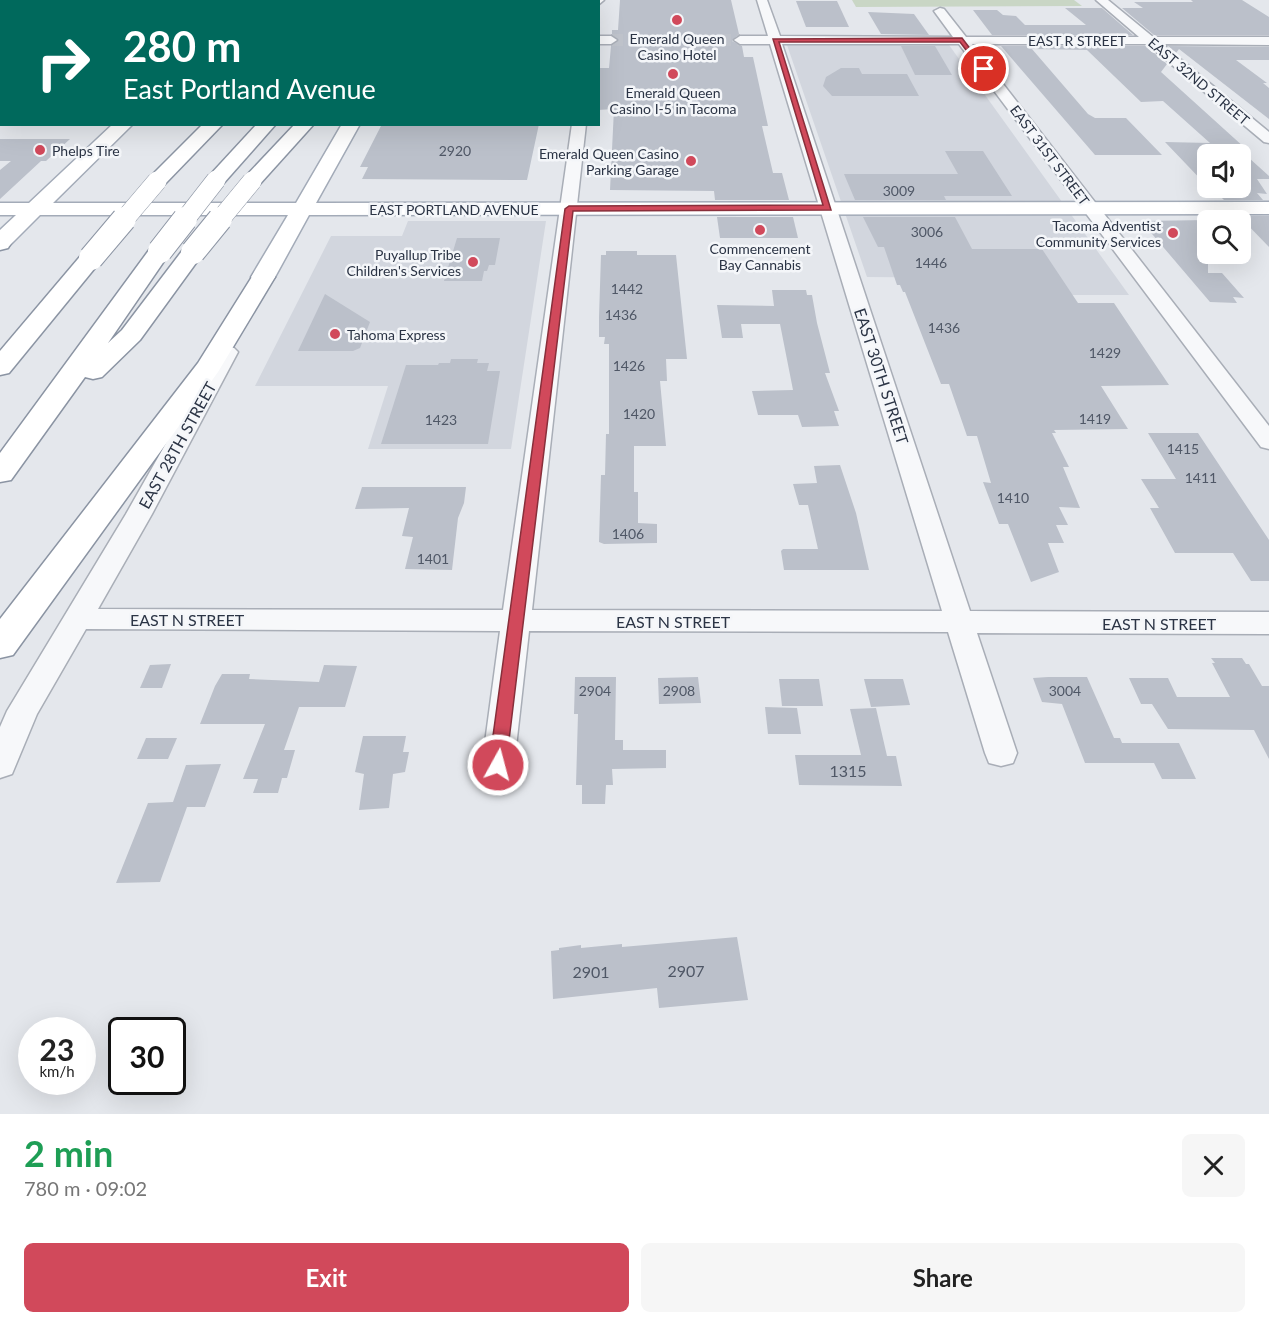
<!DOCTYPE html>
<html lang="en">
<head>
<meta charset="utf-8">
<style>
	body { margin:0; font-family:Lato,sans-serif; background:#f6f6f6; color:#222; height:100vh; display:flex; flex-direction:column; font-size:22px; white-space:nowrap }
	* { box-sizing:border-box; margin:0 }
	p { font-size:20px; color:#767676 }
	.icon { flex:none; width:33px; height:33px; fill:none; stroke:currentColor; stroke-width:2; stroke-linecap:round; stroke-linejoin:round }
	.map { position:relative; height:1114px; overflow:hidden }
	.sheet { display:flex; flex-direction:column; background:#fff; flex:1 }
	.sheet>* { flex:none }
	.guide { position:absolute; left:0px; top:0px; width:600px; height:126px; box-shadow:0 6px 24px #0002; background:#00695c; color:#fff; overflow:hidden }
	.fabs { position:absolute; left:1197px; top:144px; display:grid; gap:12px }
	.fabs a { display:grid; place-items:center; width:54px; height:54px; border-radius:9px; background:#fff; box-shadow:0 6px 24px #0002; font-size:30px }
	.speed { position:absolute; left:18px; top:1017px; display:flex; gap:12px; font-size:30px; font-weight:700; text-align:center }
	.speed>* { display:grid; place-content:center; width:78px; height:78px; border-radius:50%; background:#fff; box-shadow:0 6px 24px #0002; line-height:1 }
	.speed small { font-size:15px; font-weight:400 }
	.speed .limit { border:3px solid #111; border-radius:9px; background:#fff; color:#111 }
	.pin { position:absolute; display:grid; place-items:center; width:51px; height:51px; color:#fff; margin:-26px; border:3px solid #fff; border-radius:50%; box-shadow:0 2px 6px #0007 }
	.me { position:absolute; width:66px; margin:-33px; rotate:7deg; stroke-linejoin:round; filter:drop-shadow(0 0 4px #0008) }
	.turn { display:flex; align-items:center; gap:21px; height:126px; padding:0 24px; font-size:27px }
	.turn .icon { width:78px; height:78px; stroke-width:2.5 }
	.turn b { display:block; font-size:42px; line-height:51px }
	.round { display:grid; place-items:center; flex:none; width:63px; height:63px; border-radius:9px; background:#f6f6f6 }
	.headline { display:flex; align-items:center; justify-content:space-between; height:102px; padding:0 24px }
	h1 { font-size:36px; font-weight:700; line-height:45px; color:#1e9e55 }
	.cta { display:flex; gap:12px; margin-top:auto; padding:12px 24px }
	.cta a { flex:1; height:69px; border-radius:9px; background:#d1495b; color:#fff; font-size:24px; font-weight:700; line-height:69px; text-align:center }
	.cta a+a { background:#f6f6f6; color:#222 }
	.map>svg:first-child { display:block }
</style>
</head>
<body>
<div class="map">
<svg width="1269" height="1114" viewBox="0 0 1269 1114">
	<rect width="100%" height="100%" fill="#e4e7ec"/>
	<g fill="#d2d6de">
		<polygon points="787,45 949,45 1129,295 994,295 985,278 867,277"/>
		<polygon points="408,221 546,221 511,449 368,449 388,386 255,386 331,236 402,236"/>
	</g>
	<polygon fill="#c9d6c5" points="852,0 1074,0 1082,6 856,7"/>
	<g fill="#bbc0ca">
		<polygon points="620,0 731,0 739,34 732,41 742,46 744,57 753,57 768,126 762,126 773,173 782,173 789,200 715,200 714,191 610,190 614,109 598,110 598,68 609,68 611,46 619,41 612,34 612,30 618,30"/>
		<polygon points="1191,0 1242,0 1269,17 1269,35 1154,35 1122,8 1143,8 1134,2 1193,2"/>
		<polygon points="796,1 837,1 849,27 806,27"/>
		<polygon points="1065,8 1102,8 1133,35 992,35 973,10 997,10 1003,15 1016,16 1025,25 1086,25"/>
		<polygon points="868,12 914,14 929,35 881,34"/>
		<polygon points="901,46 935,46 952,75 915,75"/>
		<polygon points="1001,46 1146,46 1167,64 1161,72 1245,148 1238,148 1269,176 1269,179 1257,179 1267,194 1257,193 1263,200 1224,200 1212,188 1240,188 1240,154 1208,154 1208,187 1165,142 1210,143 1163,101 1141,102 1087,50 1032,49 1088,114 1095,118 1126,118 1162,155 1095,155"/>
		<polygon points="1168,46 1269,47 1269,60 1236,60 1267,83 1263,83 1269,88 1269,119 1179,49 1176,53"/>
		<polygon points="841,68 859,68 862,74 907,74 919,96 832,96 823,86 826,77"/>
		<polygon points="382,124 539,124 527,180 362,179 368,167 360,167"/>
		<polygon points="0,139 70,139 46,161 41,161 0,199 0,170 11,161 0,161"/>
		<polygon points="945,151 983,151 1012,196 944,196 946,200 855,200 844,174 958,174"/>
		<polygon points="1239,216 1269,216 1269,247"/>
		<polygon points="717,217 793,217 798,238 720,238"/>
		<polygon points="863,217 955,217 972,249 1042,249 1078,303 1114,303 1169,385 1101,386 1128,429 1054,430 1056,433 1052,433 1069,467 1063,467 1080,508 1059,507 1068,525 1056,525 1064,543 1048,543 1059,572 1031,582 1008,524 999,524 983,482 991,483 977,436 967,436 949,384 941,384 905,292 903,292 900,285 897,285 884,247 878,247"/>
		<polygon points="1208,220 1208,273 1222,273 1244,298 1233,297 1237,303 1210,302 1141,221"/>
		<polygon points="457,238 500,238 495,265 489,265 487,271 484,271 482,281 444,281"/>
		<polygon points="606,251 637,251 637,255 676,255 687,359 666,359 667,381 660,381 666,446 634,446 634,492 638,492 638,523 657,524 657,543 604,544 599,542 601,475 605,475 606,434 609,434 609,344 604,344 605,337 599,337 599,317 601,255 606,255"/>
		<polygon points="772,290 806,290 807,295 812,295 817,323 830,373 825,373 839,411 834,411 839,426 802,427 798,415 758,415 752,391 793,390 780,324 741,324 743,338 722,338 717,305 774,306"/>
		<polygon points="325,294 370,322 360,348 353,351 298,351"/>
		<polygon points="451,359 478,359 477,363 489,363 487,371 500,371 488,444 381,444 406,365 438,365 439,363 450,363"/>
		<polygon points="1148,433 1198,433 1269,540 1269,581 1251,581 1233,553 1175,553 1150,508 1159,508 1141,479 1176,479"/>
		<polygon points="840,465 856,513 869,570 784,570 781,551 783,549 818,549 808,505 799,505 793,484 817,483 814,466"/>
		<polygon points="362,487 466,487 464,503 458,518 452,570 405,569 413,537 402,536 409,508 355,509"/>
		<polygon points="1211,658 1242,658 1246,664 1249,664 1262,686 1269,686 1269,759 1254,730 1168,729 1152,704 1141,704 1129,678 1168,678 1177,697 1230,697 1212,663 1215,663"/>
		<polygon points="171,664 162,688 140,688 150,665"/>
		<polygon points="324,665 357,666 345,707 299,707 284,750 295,750 287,778 282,778 278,793 253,793 258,779 243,779 265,724 200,724 215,686 222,674 250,674 249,679 319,682"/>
		<polygon points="575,677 616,677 615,740 623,740 623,750 666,750 666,768 612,769 613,785 606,785 605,804 582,804 582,785 576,785 578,714 574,714"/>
		<polygon points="698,677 701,703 659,704 658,678"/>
		<polygon points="1048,677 1087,677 1114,738 1120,738 1122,743 1179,743 1196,779 1162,779 1154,763 1085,763 1062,704 1042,702 1033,678"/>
		<polygon points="779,679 819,679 823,706 782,706"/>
		<polygon points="864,679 903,679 910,705 871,707"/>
		<polygon points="765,707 797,708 801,734 768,734"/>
		<polygon points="876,708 887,756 896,756 902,786 799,785 795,755 861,755 850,709"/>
		<polygon points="363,736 406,736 403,752 409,752 405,772 393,774 389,808 359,810 364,774 355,772"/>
		<polygon points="146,738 177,738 168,759 137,759"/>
		<polygon points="221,764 205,807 187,807 160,882 116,883 148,803 173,802 186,765"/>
		<polygon points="737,937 748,1000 659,1008 657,988 553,999 551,951 559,950 559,948 581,945 581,948 622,944 622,947"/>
	</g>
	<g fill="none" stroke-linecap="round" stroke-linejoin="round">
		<polyline stroke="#bfc3cb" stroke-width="12" stroke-dasharray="12 6" stroke-linecap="butt" points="611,40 740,40"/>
		<defs>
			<g id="minor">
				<polygon points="171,0 183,0 170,2"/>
				<polygon points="594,0 604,0 598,5 598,2"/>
				<polygon points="757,0 767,0 780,36 953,37 934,11 940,8 944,9 966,37 1139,37 1096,0 1108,0 1153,37 1269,37 1269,45 1162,44 1269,132 1269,143 1264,142 1147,44 972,44 1269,426 1269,449 1261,447 959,44 782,44 970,611 1269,612 1269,634 977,633 1017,753 1013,763 1001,766 989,763 985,753 948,632 529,631 514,765 510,775 498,779 486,775 482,765 500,631 86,629 37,714 12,774 0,778 0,727 7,711 126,514 220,348 227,346 234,348 238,352 152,514 98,609 503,610 572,124 586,124 532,610 942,611 770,44 740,44 734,40 740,36 768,36"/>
				<polygon points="598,36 611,36 617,40 611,44 598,44"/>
				<polygon points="2,65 2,74 0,74 0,66"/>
			</g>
			<g id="major">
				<polygon points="177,0 191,0 176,2"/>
				<polygon points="428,0 442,0 428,2"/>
				<polygon points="528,0 542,0 527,2"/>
				<polygon points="113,124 133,124 53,203 296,203 342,124 360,124 316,203 1269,202 1269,214 309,215 275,277 271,282 263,284 255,282 251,277 288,215 40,215 9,246 0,247 0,230 16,215 0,215 0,203 29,203"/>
			</g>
			<g id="highway">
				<polygon points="247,0 261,0 247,2"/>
				<polygon points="318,0 332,0 318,2"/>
				<polygon points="383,0 397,0 382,2"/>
				<polygon points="418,0 433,0 417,2"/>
				<polygon points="203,124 223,124 164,185 150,185 147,181 150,177"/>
				<polygon points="257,124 276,124 223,184 209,184 206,180 209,176"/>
				<polygon points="295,124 314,124 259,185 245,185 242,181 245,177"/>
				<polygon points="0,235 9,236 12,241 8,248 0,250"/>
				<polygon points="160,244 168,246 171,251 108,343 122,330 185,247 193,245 201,247 204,252 140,340 102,377 93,379 85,377 11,480 0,482 0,453 152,246"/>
				<polygon points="91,251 99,253 102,258 99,263 9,373 0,375 0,351 83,253"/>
				<polygon points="263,270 271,272 275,277 218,372 13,655 0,658 0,619 198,363 255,272"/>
			</g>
		</defs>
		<use href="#minor" stroke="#a9aeb7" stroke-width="3"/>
		<use href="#major" stroke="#a3abb8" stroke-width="3"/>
		<use href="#highway" stroke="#8b94a3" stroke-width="3"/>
		<use href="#minor" fill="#f7f8fa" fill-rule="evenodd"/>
		<use href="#major" fill="#fff" fill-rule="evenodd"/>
		<use href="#highway" fill="#fff" fill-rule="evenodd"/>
		<g stroke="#7d8696" stroke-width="2" stroke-dasharray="1.5 3" stroke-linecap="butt">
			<polyline points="129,2 132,0"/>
			<polyline points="145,2 149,0"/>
		</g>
		<defs>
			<g id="highway-bridge-far1">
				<polyline points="123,221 157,181"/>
				<polyline points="184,221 216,180"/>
				<polyline points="219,221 252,181"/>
			</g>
			<g id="highway-bridge">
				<polyline points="160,251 185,219"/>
				<polyline points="193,252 220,219"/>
				<polyline points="91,258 124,219"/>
			</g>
		</defs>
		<use href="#highway-bridge-far1" stroke="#8b94a3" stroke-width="20" stroke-linecap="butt"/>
		<use href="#highway-bridge" stroke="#8b94a3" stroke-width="26" stroke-linecap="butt"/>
		<use href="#highway-bridge-far1" stroke="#fff" stroke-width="19"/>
		<use href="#highway-bridge" stroke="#fff" stroke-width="24"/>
	</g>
	<polygon fill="#d1495b" stroke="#882f3b" stroke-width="1.5" points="962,38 987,71 982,71 960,42 779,42 831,210 573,211 506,765 503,770 498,772 492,770 489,765 565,209 569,206 823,205 773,39"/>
	<g fill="#d1495b" stroke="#f4f6f9" stroke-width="2">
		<circle cx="677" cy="20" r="6"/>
		<circle cx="673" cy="74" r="6"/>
		<circle cx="40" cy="150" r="6"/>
		<circle cx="691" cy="161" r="6"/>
		<circle cx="760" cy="230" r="6"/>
		<circle cx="1173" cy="233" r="6"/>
		<circle cx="473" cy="262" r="6"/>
		<circle cx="335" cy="334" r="6"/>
	</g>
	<g text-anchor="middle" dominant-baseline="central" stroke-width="5" stroke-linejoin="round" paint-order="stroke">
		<g font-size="14" fill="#2b3445" stroke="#f4f6f9">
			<text x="677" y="38">Emerald Queen<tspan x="677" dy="16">Casino Hotel</tspan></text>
			<text x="673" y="92">Emerald Queen<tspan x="673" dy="16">Casino I-5 in Tacoma</tspan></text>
			<text x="52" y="150" text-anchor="start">Phelps Tire</text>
			<text x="679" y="153" text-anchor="end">Emerald Queen Casino<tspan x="679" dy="16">Parking Garage</tspan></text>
			<text x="1161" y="225" text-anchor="end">Tacoma Adventist<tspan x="1161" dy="16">Community Services</tspan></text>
			<text x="760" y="248">Commencement<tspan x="760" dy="16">Bay Cannabis</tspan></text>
			<text x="461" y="254" text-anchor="end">Puyallup Tribe<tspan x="461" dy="16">Children's Services</tspan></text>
			<text x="347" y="334" text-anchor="start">Tahoma Express</text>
		</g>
		<g font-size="14" fill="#2b3445" stroke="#f4f6f9">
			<text x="1077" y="40">EAST R STREET</text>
			<text transform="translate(1199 81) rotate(40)">EAST 32ND STREET</text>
			<text transform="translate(1050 155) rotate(53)">EAST 31ST STREET</text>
			<text x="454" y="209">EAST PORTLAND AVENUE</text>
		</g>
		<g font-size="14" fill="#4f5766">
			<text x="455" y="150">2920</text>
			<text x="899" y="190">3009</text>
			<text x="927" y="231">3006</text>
			<text x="931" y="262">1446</text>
			<text x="627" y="288">1442</text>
			<text x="621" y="314">1436</text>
			<text x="944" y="327">1436</text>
			<text x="1105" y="352">1429</text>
			<text x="629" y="365">1426</text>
			<text x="639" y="413">1420</text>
			<text x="1095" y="418">1419</text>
			<text x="441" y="419">1423</text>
			<text x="1183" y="448">1415</text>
			<text x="1201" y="477">1411</text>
			<text x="1013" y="497">1410</text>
			<text x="628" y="533">1406</text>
			<text x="433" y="558">1401</text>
			<text x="595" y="690">2904</text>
			<text x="679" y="690">2908</text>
			<text x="1065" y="690">3004</text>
		</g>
		<g font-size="16" fill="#2b3445" stroke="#f4f6f9">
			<text transform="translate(882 376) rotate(72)">EAST 30TH STREET</text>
			<text transform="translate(177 445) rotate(-61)">EAST 28TH STREET</text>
			<text x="187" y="619">EAST N STREET</text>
			<text x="673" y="621">EAST N STREET</text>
			<text x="1159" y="623">EAST N STREET</text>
		</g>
		<g font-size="16" fill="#4f5766">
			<text x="848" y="770">1315</text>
			<text x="686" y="970">2907</text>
			<text x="591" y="971">2901</text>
		</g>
	</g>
</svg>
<div class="fabs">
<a><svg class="icon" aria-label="sound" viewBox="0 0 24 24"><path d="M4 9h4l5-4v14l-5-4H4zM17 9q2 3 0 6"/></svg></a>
<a><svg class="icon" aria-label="search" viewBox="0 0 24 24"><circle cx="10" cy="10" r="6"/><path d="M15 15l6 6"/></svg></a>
</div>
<div class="speed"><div>23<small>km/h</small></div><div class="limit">30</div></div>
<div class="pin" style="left:984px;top:69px;background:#d93025"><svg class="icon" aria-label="arrive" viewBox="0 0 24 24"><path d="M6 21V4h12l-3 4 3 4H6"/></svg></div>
<svg class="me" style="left:498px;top:765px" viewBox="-20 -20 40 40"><circle r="17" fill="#d1495b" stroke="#fff" stroke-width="3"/><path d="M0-11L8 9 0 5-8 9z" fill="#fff"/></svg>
<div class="guide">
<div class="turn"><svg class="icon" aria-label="right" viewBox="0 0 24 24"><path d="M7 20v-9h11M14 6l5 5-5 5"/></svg><div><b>280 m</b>East Portland Avenue</div></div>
</div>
</div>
<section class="sheet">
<div class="headline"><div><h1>2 min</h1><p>780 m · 09:02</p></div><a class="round"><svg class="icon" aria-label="close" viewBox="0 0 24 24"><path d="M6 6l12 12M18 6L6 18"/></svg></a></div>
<div class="cta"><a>Exit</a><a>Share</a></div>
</section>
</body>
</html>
